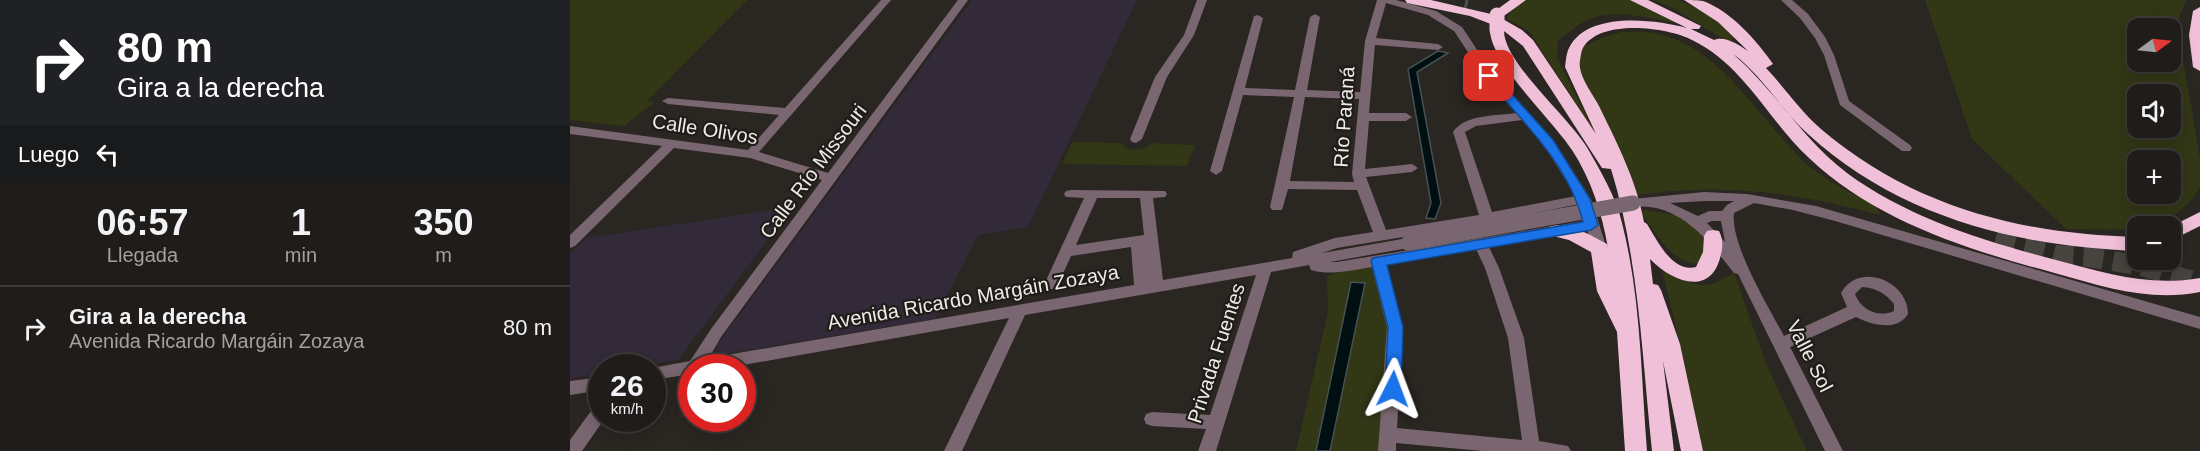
<!DOCTYPE html>
<html lang="es">
<head>
<meta charset="utf-8">
<style>
	body { margin:0; font-family:Arial,sans-serif; background:#2d2926; color:#f1f3f6; height:100vh; display:flex; flex-direction:column; font-size:22px; white-space:nowrap }
	* { box-sizing:border-box; margin:0 }
	p { font-size:20px; color:#a2a1a2 }
	.icon { flex:none; width:33px; height:33px; fill:none; stroke:currentColor; stroke-width:2; stroke-linecap:round; stroke-linejoin:round }
	.map { position:relative; flex:1; overflow:hidden }
	.sheet { display:flex; flex-direction:column; background:#201c19; width:570px }
	.sheet>* { flex:none }
	.hud { background:#202124; color:#fff; overflow:hidden }
	.needle { width:39px; rotate:75deg }
	.buttons { position:absolute; left:1557px; top:18px; display:grid; gap:12px }
	.buttons a { display:grid; place-items:center; width:54px; height:54px; border-radius:12px; background:#201c19; box-shadow:0 3px 15px #0003,0 0 0 2px #3d3a38; font-size:30px }
	.speed { position:absolute; left:18px; top:354px; display:flex; gap:12px; font-size:30px; font-weight:700; text-align:center }
	.speed>* { display:grid; place-content:center; width:78px; height:78px; border-radius:50%; background:#201c19; box-shadow:0 3px 15px #0003,0 0 0 2px #3d3a38; line-height:1 }
	.speed small { font-size:15px; font-weight:400 }
	.speed .limit { border:9px solid #d22; background:#fff; color:#111 }
	.pin { position:absolute; display:grid; place-items:center; width:51px; height:51px; color:#fff; margin:-26px; border-radius:12px; box-shadow:0 3px 9px #0006 }
	.me { position:absolute; width:66px; margin:-33px; rotate:3deg; stroke-linejoin:round; filter:drop-shadow(0 0 4px #0008) }
	.turn { display:flex; align-items:center; gap:21px; height:126px; padding:0 18px; font-size:27px }
	.turn .icon { width:78px; height:78px; stroke-width:2.5 }
	.turn b { display:block; font-size:42px; line-height:51px }
	.then { display:flex; align-items:center; height:57px; padding:0 18px; background:#0003; gap:12px; font-size:22px }
	.eta { display:flex; justify-content:space-evenly; align-items:center; height:102px; text-align:center }
	.eta b { font-size:36px; font-weight:600; line-height:42px }
	ul { padding:0; list-style:none }
	li { display:flex; align-items:center; gap:18px; height:84px; padding:0 18px; border-top:2px solid #3d3a38 }
	li div { flex:1 }
	li b { display:block; font-size:22px }
	li em { font-style:normal }
	main { display:flex; flex:1; min-height:0 }
	.map>svg:first-child { display:block }
</style>
</head>
<body>
<main>
<section class="sheet">
<div class="hud">
<div class="turn"><svg class="icon" aria-label="right" viewBox="0 0 24 24"><path d="M7 20v-9h11M14 6l5 5-5 5"/></svg><div><b>80 m</b>Gira a la derecha</div></div>
<div class="then">Luego<svg class="icon" aria-label="left" viewBox="0 0 24 24"><path d="M17 20v-9H6M10 6l-5 5 5 5"/></svg></div>
</div>
<div class="eta">
<div><b>06:57</b><p>Llegada</p></div>
<div><b>1</b><p>min</p></div>
<div><b>350</b><p>m</p></div>
</div>
<ul>
<li><svg class="icon" aria-label="right" viewBox="0 0 24 24"><path d="M7 20v-9h11M14 6l5 5-5 5"/></svg><div><b>Gira a la derecha</b><p>Avenida Ricardo Margáin Zozaya</p></div><em>80 m</em></li>
</ul>
</section>
<div class="map">
<svg width="1630" height="451" viewBox="0 0 1630 451">
	<rect width="100%" height="100%" fill="#2a2621"/>
	<g fill="#332a39">
		<polygon points="402,0 567,0 458,227 408,235 365,319 155,354 145,353 147,345"/>
		<polygon points="222,207 108,360 64,367 32,368 31,373 0,379 0,254 16,238"/>
	</g>
	<g fill="#323716" fill-rule="evenodd">
		<polygon points="0,0 177,0 77,101 85,102 54,126 0,120"/>
		<path d="M959,0H1062L1114,25C1085,20 1044,6 1016,21C1006,26 997,34 988,40L987,58L1027,136L959,31L937,19C940,7 948,3 959,0Z"/>
		<path d="M1082,0C1090,0 1099,0 1107,0C1121,3 1158,24 1164,38L1160,43L1101,7Z"/>
		<path d="M1355,0H1616L1607,23L1630,159V187L1618,204L1597,221L1580,226H1568L1567,230L1496,229L1402,139ZM1568,28H1600V62H1568ZM1568,94H1600V128H1568ZM1568,160H1600V194H1568Z"/>
		<path d="M1051,32C1060,32 1069,31 1078,32C1139,39 1177,100 1214,140C1222,148 1228,157 1236,164C1257,181 1283,194 1307,206L1310,215C1221,191 1150,183 1059,196L1002,55C1017,43 1032,37 1051,32Z"/>
		<polygon points="502,142 552,143 556,148 565,150 575,148 581,143 625,145 617,166 492,164"/>
		<path d="M1075,210L1112,216L1125,223L1138,243L1128,264C1101,264 1085,230 1069,211Z"/>
		<polygon points="808,261 823,313 817,451 726,451 758,312 757,276"/>
		<path d="M1090,261C1117,284 1132,296 1164,272L1196,364L1237,451H1132L1116,369Z"/>
	</g>
	<g fill="#000f12" stroke="#475152" stroke-width="1.5">
		<polygon points="868,51 878,53 847,72 871,203 865,219 856,218 861,203 838,69"/>
		<polygon points="781,282 795,283 760,451 746,451"/>
	</g>
	<g fill="none" stroke-linecap="round" stroke-linejoin="round">
		<polyline stroke="#475152" stroke-width="3" points="895,10 897,0"/>
		<polyline stroke="#47443f" stroke-width="20" stroke-dasharray="20 10" stroke-linecap="butt" points="1425,241 1486,255 1518,257 1572,266 1630,283"/>
		<g fill="#7a6670" fill-rule="evenodd">
			<path d="M311,0H321L189,152L258,173L388,0H398L151,337L139,358L564,285L561,247L501,256L486,289H476L474,285L514,198L496,197L494,194L496,191L501,190L595,191L597,194L595,197L583,198L593,280L722,258L723,252L765,238L803,232L787,190L718,189L712,210H702L700,207L724,97L673,95L652,171L646,175L640,171L684,16L688,15L693,18L675,88L725,90L740,17L745,14L750,17L737,90L790,92L795,41L807,0H826L866,11L892,27L923,74L984,142L1021,199L1037,249L1035,252H1025L1017,230L919,247L929,268L954,338L969,441L998,446L1001,451H913L826,443V451H808L817,327L802,267C783,270 761,276 741,270L739,265L701,272L646,451H628L636,429L582,426L576,424L574,419L576,414L582,412L640,415L686,275L455,315L392,451H374L439,318L156,368H122V374L82,380V368L120,361L141,329L252,180L180,158L104,148L5,246L0,248V235L92,146L0,134V126L178,150L209,115L98,104L92,101L98,98L215,108ZM816,3L858,15L884,31L915,78L946,113C927,116 895,114 883,132L909,215L816,230L796,177L842,172L848,168L842,164L795,169L799,121H836L842,117L836,113H799L805,45L868,50L873,47L868,44L806,38ZM735,97L789,99L782,174L784,182L720,181ZM952,120L973,144L1006,196L922,212L895,132L906,126ZM527,198H570L574,235L506,245ZM1009,204L1014,221L767,262H760L838,248L845,243L838,238L752,253L767,248L917,223ZM906,249L915,268L938,338L952,440L827,428L833,327L816,265Z"/>
			<polygon points="627,0 637,0 624,35 597,77 572,139 566,143 562,142 560,139 585,77 614,35"/>
			<polygon points="1211,0 1222,0 1238,14 1255,37 1264,55 1279,101 1340,145 1342,148 1340,151 1332,151 1270,105 1254,55 1245,38 1230,18"/>
			<path d="M1134,192L1177,194L1246,206L1630,317V329L1265,221L1223,210L1184,203L1164,213C1160,244 1199,308 1214,336L1277,307L1271,293C1289,261 1338,281 1338,314C1327,332 1301,325 1286,317L1220,347L1273,451H1255L1168,274L1164,273C1138,240 1109,202 1063,207L1056,203L1063,199ZM1134,201H1164L1157,205L1152,211H1139L1128,216L1100,203ZM1142,221H1151L1155,242L1137,223ZM1292,287C1306,288 1315,293 1324,304V311C1308,318 1291,310 1285,294Z"/>
			<polygon points="32,377 32,390 0,395 0,381"/>
			<polygon points="32,402 32,418 35,418 12,451 0,451 0,440 26,404"/>
		</g>
		<g fill="#f0bfd8" fill-rule="evenodd">
			<path d="M835,0H861L921,14L940,0H956L931,18L952,30L963,40L1026,134L995,67C996,61 996,54 999,48C1017,11 1084,19 1117,28L1060,0H1078L1131,26L1129,29H1121L1144,40C1155,35 1169,45 1178,51L1148,22L1114,0C1120,0 1128,0 1133,1C1161,11 1187,41 1203,64L1196,68C1215,88 1230,111 1251,129C1343,207 1450,234 1568,237V251C1449,247 1328,217 1238,134C1219,117 1204,95 1187,76C1179,68 1172,60 1163,54C1205,90 1232,139 1277,173C1338,218 1414,241 1486,260C1535,273 1580,287 1630,278V292C1580,302 1535,287 1488,274C1399,250 1307,222 1239,158C1198,120 1174,65 1122,40C1097,27 1027,18 1012,50C1011,54 1009,64 1010,68C1012,81 1024,96 1030,108C1048,145 1067,182 1074,222L1077,224C1087,240 1102,273 1126,267L1133,252L1134,236L1137,231L1143,230L1149,231C1153,238 1153,247 1151,254C1142,298 1102,282 1080,259L1083,284L1088,285L1091,290L1110,344L1133,451H1111L1093,361L1104,451H1082C1072,357 1069,259 1041,169L1032,168L953,46L934,31C934,63 1000,118 1018,149C1031,172 1046,197 1052,223C1071,297 1071,376 1077,451H1055L1047,332L1027,291L1021,252L999,240L979,235L976,231L979,227C998,221 1020,235 1037,244L1038,248C1032,213 1021,179 1002,150C983,121 920,62 920,30L926,26L900,16L837,3Z"/>
			<polygon points="1630,7 1630,71 1623,67 1619,35 1623,11"/>
			<polygon points="1630,212 1630,226 1600,241 1600,227"/>
		</g>
		<polyline stroke="#7a6670" stroke-width="15" points="838,243 1063,203"/>
		<polyline stroke="#f0bfd8" stroke-width="15" points="927,15 927,30"/>
	</g>
	<path fill="#1a73e8" stroke="#114b97" stroke-width="1.5" d="M919,72L923,73L983,140L1020,199L1028,225L1021,230L817,265L833,327L831,389L828,394L823,396L817,394L815,389L818,327L801,261L803,258L1013,222C999,165 953,121 915,78V73Z"/>
	<g text-anchor="middle" dominant-baseline="central" stroke-width="4.5" stroke-linejoin="round" paint-order="stroke">
		<g font-size="20" fill="#eeebe8" stroke="#201c18">
			<text transform="translate(774 117) rotate(-86)">Río Paraná</text>
			<text transform="translate(135 129) rotate(9)">Calle Olivos</text>
			<text transform="translate(243 171) rotate(-53)">Calle Río Missouri</text>
			<text transform="translate(403 297) rotate(-10)">Avenida Ricardo Margáin Zozaya</text>
			<text transform="translate(646 353) rotate(-72)">Privada Fuentes</text>
			<text transform="translate(1240 356) rotate(63)">Valle Sol</text>
		</g>
	</g>
</svg>
<div class="buttons">
<a><svg class="needle" viewBox="-14 -14 28 28"><path d="M0-13l5 13h-10z" fill="#e53935"/><path d="M0 13l5-13h-10z" fill="#a2a1a2"/></svg></a>
<a><svg class="icon" aria-label="sound" viewBox="0 0 24 24"><path d="M4 9h4l5-4v14l-5-4H4zM17 9q2 3 0 6"/></svg></a>
<a>+</a>
<a>−</a>
</div>
<div class="speed"><div>26<small>km/h</small></div><div class="limit">30</div></div>
<div class="pin" style="left:919px;top:76px;background:#d93025"><svg class="icon" aria-label="arrive" viewBox="0 0 24 24"><path d="M6 21V4h12l-3 4 3 4H6"/></svg></div>
<svg class="me" style="left:823px;top:389px" viewBox="-20 -20 40 40"><path d="M0-17L14 15 0 8-14 15z" fill="#1a73e8" stroke="#fff" stroke-width="4"/></svg>
</div>
</main>
</body>
</html>
